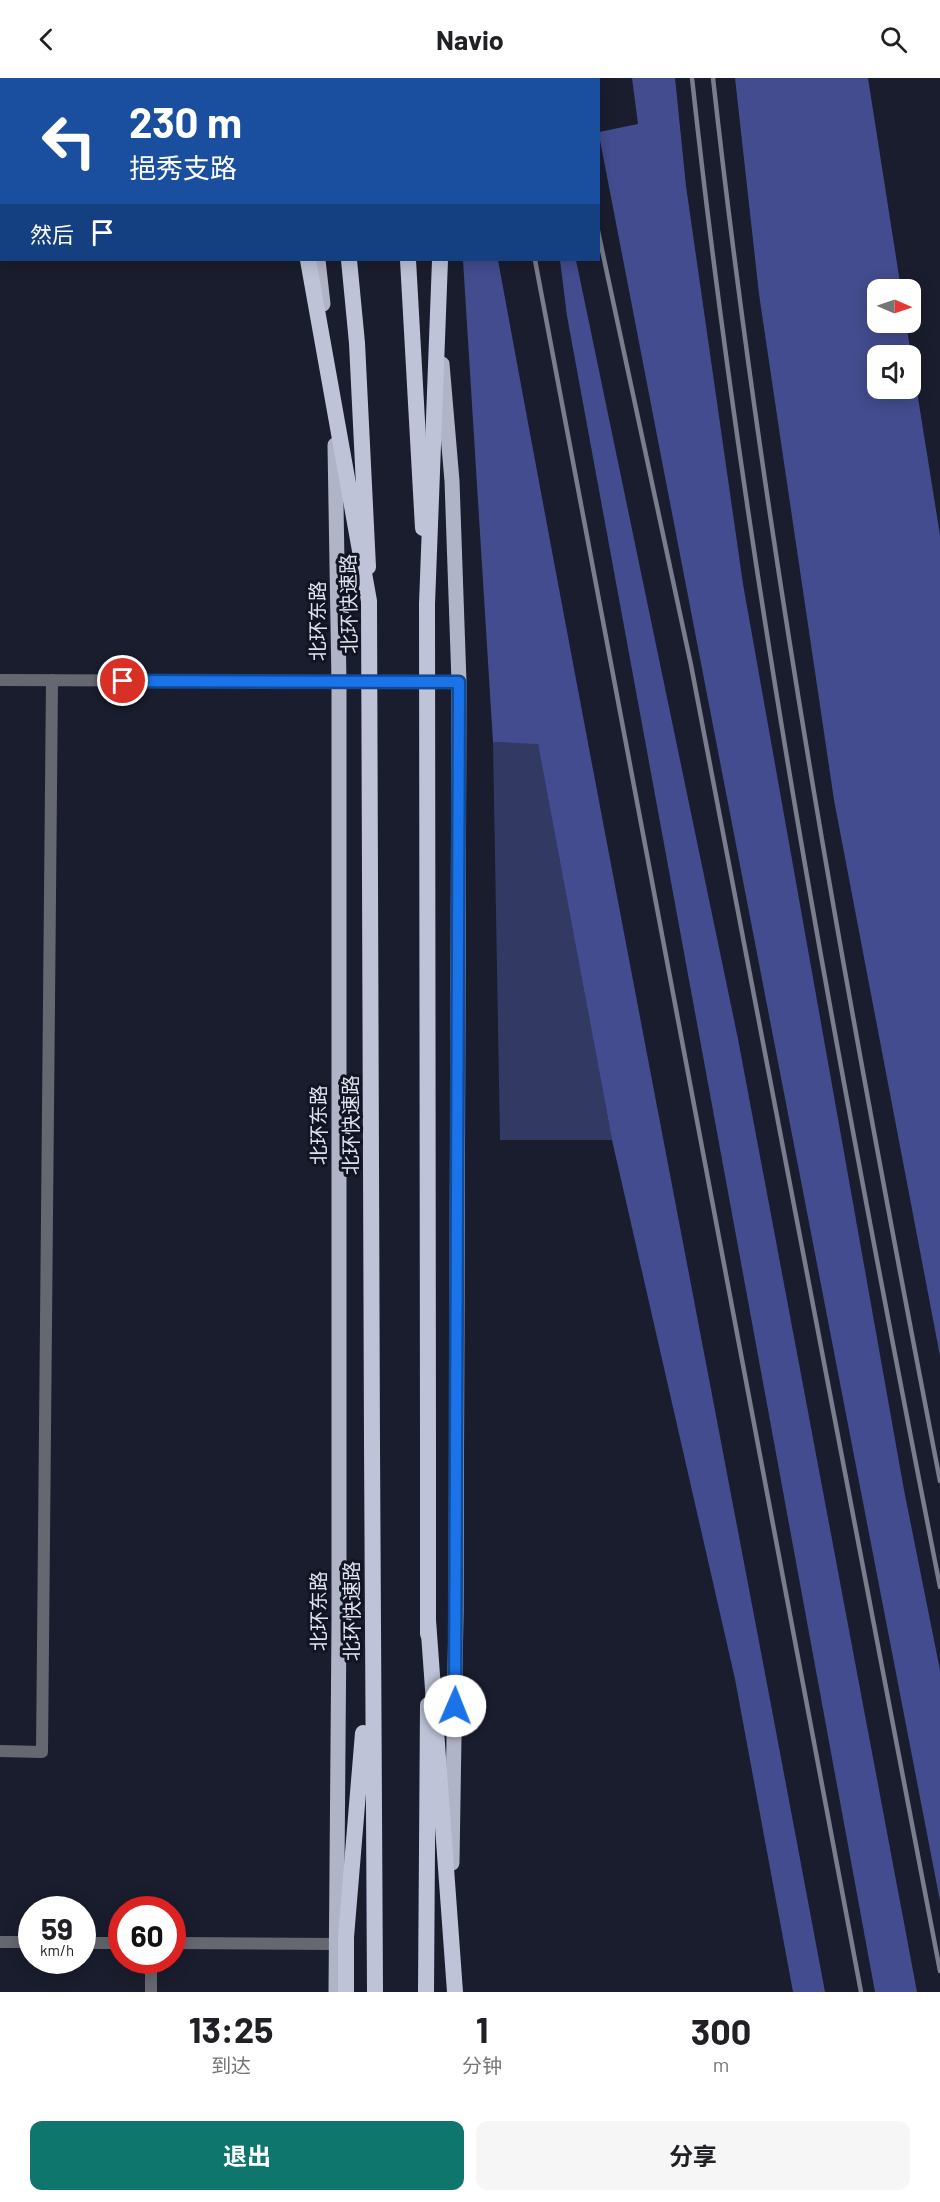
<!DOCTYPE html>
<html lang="zh">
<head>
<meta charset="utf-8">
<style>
	body { margin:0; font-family:Barlow,"Noto Sans SC",sans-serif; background:#f6f6f6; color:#202124; height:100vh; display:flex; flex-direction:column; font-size:22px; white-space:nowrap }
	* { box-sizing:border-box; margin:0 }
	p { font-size:20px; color:#757577 }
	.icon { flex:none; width:33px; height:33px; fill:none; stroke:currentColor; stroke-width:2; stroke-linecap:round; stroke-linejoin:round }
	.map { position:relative; height:1914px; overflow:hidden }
	.details { display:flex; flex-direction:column; background:#fff; flex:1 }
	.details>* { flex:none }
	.guide { position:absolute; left:0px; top:0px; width:600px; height:183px; box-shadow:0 3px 15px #0003; background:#1a4fa0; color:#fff; overflow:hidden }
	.needle { width:39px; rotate:92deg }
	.tools { position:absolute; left:867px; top:201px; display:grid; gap:12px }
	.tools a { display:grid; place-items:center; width:54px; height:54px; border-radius:12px; background:#fff; box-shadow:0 3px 15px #0003; font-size:30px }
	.speed { position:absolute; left:18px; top:1818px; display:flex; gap:12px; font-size:30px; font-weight:700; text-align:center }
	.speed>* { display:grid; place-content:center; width:78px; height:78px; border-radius:50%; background:#fff; box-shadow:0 3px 15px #0003; line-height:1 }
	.speed small { font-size:15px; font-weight:400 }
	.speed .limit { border:9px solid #d22; background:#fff; color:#111 }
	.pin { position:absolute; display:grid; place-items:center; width:51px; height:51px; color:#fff; margin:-26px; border:3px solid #fff; border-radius:50%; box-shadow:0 2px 6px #0007 }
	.me { position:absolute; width:66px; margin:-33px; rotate:1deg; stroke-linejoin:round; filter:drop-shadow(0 0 4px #0008) }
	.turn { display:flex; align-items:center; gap:21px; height:126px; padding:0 30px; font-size:27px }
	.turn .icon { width:78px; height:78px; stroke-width:2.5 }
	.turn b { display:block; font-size:42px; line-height:51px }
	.then { display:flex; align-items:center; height:57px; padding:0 30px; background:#0003; gap:12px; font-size:22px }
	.eta { display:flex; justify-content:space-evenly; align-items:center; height:102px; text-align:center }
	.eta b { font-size:36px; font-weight:700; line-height:42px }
	.cta { display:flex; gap:12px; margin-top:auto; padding:12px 30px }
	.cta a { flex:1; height:69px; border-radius:12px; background:#0f766e; color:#fff; font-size:24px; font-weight:700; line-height:69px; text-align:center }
	.cta a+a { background:#f6f6f6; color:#202124 }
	header { display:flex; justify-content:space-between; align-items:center; height:78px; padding:0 30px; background:#fff; font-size:27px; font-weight:700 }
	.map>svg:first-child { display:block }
</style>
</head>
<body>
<header><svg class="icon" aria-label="back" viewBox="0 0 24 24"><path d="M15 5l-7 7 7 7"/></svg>Navio<svg class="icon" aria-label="search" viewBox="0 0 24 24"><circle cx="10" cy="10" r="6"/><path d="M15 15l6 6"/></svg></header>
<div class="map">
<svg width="940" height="1914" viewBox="0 0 940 1914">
	<rect width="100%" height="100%" fill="#1a1d2d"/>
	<polygon fill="#323a63" points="493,664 538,665 612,1062 500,1062"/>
	<g fill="#434c8e" fill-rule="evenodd">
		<polygon points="632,0 675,0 686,108 743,506 904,1412 940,1592 940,1823 599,57 599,54 638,46"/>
		<path d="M735,0H868L901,211L878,212V244L906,245L940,457V1278L834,722L759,216ZM878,278H910V310H878Z"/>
		<path d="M463,182H498C604,760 717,1336 825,1914H793L735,1601L612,1062L538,666L493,664Z"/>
		<polygon points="560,182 576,182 738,961 917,1914 875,1914 567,238"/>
	</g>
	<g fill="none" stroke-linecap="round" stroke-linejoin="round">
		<g stroke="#666871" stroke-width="12">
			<polyline points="0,1673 42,1674 52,602"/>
			<polyline points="151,1914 151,1882"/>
		</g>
		<g stroke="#666871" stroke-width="12">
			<polyline points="0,1864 32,1864"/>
			<polyline points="82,1865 122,1865"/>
			<polyline points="172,1865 337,1866"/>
		</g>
		<polyline stroke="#666871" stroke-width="12" points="0,602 459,604"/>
		<g stroke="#b0b4c7" stroke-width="15">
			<polyline points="292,0 292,2"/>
			<polyline points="410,0 410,2"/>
			<polyline points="318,182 323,226"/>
			<polyline points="442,286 452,403 459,604 456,1533 452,1785"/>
			<polyline points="335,367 339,605 339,1544 336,1914"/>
		</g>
		<g stroke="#bec3d8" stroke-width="16">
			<polyline points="280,0 280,2"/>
			<polyline points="320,0 320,2"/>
			<polyline points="380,0 381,2"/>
			<polyline points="423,0 423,2"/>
			<polyline points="349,182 357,265 368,489"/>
			<polyline points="408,182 423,450"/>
			<polyline points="372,1367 375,1914"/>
			<polyline points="428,1369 428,1556"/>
			<polyline points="346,1914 346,1859 363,1655"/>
			<polyline points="426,1914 428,1627"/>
		</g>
		<g stroke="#7a7d8b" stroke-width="4.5">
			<polyline points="501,0 501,2"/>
			<polyline points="566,0 566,2"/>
			<path d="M692,0C747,507 842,1008 940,1509"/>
			<path d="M713,0C765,471 850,938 940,1403"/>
			<polyline points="598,153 691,587 940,1893"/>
			<polyline points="535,182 861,1914"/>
		</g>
		<g stroke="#bec3d8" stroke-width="16">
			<polyline points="308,182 369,523 372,1367"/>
			<polyline points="428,1369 427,526 440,182"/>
			<polyline points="428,1542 455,1914"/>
		</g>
	</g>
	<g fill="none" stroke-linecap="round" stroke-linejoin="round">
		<defs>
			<polyline id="route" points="123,603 459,604 455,1628"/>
		</defs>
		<use href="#route" stroke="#114b97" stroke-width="15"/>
		<use href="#route" stroke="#1a73e8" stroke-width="10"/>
	</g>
	<g text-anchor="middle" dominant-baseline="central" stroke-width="6" stroke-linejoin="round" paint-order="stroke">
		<g font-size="20" fill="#dfe2ed" stroke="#111423">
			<text transform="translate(348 526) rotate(-91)">北环快速路</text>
			<text transform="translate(317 543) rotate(-90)">北环东路</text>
			<text transform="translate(318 1047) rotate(-90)">北环东路</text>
			<text transform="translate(350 1047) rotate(-90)">北环快速路</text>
			<text transform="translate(318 1533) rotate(-90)">北环东路</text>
			<text transform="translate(351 1533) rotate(-90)">北环快速路</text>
		</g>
	</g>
</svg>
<div class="tools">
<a><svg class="needle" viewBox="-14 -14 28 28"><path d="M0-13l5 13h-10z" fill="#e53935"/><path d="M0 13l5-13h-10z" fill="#757577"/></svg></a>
<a><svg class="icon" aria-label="sound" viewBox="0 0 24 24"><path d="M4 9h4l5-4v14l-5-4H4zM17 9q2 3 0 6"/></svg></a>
</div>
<div class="speed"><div>59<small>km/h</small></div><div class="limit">60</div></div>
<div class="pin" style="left:123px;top:603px;background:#d93025"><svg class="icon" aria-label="arrive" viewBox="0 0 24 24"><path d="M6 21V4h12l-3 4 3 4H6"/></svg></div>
<svg class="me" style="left:455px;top:1628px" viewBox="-20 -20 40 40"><circle r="19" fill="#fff"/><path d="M0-13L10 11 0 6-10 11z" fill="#1a73e8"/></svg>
<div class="guide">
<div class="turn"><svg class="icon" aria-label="left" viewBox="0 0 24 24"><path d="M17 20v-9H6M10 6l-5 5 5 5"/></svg><div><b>230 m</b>挹秀支路</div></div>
<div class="then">然后<svg class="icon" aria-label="arrive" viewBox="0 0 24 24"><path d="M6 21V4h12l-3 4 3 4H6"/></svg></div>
</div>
</div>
<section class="details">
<div class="eta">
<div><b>13:25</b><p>到达</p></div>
<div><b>1</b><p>分钟</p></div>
<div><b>300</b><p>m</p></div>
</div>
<div class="cta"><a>退出</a><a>分享</a></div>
</section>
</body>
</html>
